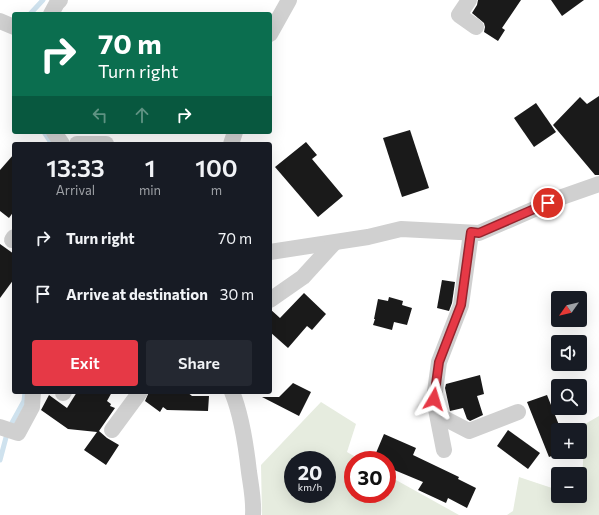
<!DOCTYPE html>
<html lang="en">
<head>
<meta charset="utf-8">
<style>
	body { margin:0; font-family:Commissioner,sans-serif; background:#242831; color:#f1f3f6; height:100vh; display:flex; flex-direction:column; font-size:15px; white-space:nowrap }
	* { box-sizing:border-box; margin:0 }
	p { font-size:13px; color:#9ea1a6 }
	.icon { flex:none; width:22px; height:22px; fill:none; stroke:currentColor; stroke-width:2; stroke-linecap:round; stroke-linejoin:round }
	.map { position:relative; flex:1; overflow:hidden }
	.details { position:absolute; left:12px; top:142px; width:260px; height:252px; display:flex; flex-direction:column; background:#171b24; border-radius:4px; box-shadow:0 4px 16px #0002 }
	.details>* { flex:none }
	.guide { position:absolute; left:12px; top:12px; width:260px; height:122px; border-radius:4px; box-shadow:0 4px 16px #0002; background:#0b6e4f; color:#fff; overflow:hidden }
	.needle { width:26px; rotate:236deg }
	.controls { position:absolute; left:551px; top:291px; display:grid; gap:8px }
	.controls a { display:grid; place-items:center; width:36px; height:36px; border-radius:4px; background:#171b24; box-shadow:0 4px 16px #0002; font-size:20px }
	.speed { position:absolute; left:284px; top:451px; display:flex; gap:8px; font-size:20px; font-weight:700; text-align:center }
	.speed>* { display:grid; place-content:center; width:52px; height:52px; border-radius:50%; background:#171b24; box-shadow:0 4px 16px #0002; line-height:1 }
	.speed small { font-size:10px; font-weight:400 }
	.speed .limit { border:6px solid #d22; background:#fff; color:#111 }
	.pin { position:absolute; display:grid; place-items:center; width:34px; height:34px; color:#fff; margin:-17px; border:2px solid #fff; border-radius:50%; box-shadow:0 1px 4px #0007 }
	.me { position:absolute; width:44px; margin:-22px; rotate:7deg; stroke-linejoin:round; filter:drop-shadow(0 0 3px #0008) }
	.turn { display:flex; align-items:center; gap:14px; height:84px; padding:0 20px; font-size:18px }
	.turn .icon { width:52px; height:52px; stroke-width:2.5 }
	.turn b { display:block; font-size:28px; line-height:34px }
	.lanes { display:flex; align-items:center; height:38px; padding:0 20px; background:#0003; justify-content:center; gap:20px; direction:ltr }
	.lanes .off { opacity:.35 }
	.eta { display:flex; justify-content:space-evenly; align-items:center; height:68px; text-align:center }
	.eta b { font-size:24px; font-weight:600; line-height:28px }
	.action { display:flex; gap:8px; margin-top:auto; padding:8px 20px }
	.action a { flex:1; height:46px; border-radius:4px; background:#e63946; color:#fff; font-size:16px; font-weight:600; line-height:46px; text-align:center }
	.action a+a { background:#242831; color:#f1f3f6 }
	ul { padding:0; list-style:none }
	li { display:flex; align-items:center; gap:12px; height:56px; padding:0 20px }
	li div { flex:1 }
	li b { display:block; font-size:15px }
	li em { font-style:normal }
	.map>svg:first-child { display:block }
</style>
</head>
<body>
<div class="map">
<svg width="599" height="515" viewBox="0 0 599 515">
	<rect width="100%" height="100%" fill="#fff"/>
	<g fill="#e6ecdf" fill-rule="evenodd">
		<path d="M321,402L356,424L347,452L361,460H353V494H387V475L459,515H262L261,465ZM293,460H327V494H293Z"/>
		<polygon points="599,416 599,515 507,515 513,511 519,477 558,490 558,496 575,496 581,498 585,424"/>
	</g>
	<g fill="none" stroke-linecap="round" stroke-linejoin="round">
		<g stroke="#cfe2ee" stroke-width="5">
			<polyline points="30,14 43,0"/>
			<polyline points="44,132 52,144"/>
			<polyline points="0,460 8,430 24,401 25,392"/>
		</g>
	</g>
	<g fill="#1a1a1a">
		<polygon points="478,0 521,0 502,28 505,30 498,41 484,32 485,27 484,23 472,13 477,5"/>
		<polygon points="551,0 584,0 562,16"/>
		<polygon points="599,96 599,175 595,175 553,125 580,97 587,104"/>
		<polygon points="536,103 556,132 534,147 514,118"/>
		<polygon points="410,130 429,188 402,197 383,138"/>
		<polygon points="306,142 317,155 312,159 343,196 318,217 275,167"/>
		<polygon points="14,154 14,211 9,218 0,211 0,170"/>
		<polygon points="0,244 14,254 14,279 0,298"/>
		<polygon points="442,280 455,282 452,303 449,311 437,308"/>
		<polygon points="304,293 326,314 312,330 307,326 288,348 270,332 270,309 280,318"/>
		<polygon points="389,297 403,301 402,305 412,308 407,325 394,322 392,330 373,325 375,319 374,319 378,299 388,301"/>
		<polygon points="480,375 484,394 477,396 483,415 470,421 467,419 463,408 450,411 445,388 446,384"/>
		<polygon points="293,383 311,392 299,416 262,397 279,397"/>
		<polygon points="77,392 112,392 107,401 111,404 110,406 115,408 99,431 107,438 119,445 106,465 84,450 97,432 68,429 41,410 49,395 67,408"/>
		<polygon points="149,392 187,392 192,396 209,396 208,411 167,410 163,407 160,412 145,401"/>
		<polygon points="547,395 561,430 558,430 558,452 562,452 549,457 527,402"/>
		<polygon points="508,430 540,453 528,469 497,446"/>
		<polygon points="384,434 416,448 413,455 459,477 458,479 476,488 467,508 448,498 446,503 418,490 423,482 387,467 387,460 373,460"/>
	</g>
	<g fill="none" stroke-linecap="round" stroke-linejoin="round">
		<g stroke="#d0d0d0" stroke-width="16">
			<polyline points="469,0 459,15 476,27"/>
			<polyline points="51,14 57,3 60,0"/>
			<polyline points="0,21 14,27"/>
			<polyline points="270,34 289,0"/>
			<polyline points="54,132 62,144"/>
			<polyline points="77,144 106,144"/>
			<polyline points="231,144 235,132"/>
			<polyline points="12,240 14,237"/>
			<polyline points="270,252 368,237 401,229 479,233 562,197 599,184"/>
			<polyline points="270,300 303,277 334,243"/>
			<path d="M232,392C242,416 246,445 249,472C251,486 254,500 253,515"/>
			<polyline points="63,393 64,392"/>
			<polyline points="438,415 469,431 518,412"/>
			<polyline points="0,427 18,433 32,407 33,392"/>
			<polyline points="112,430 140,392"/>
			<polyline points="444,450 434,399 439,362 461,305 471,233"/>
		</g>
	</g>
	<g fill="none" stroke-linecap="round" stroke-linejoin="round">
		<defs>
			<polyline id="route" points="434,399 439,362 461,305 471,232 479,233 548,203"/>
		</defs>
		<use href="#route" stroke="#96252e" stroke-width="10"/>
		<use href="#route" stroke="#e63946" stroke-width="7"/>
	</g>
</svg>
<div class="controls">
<a><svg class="needle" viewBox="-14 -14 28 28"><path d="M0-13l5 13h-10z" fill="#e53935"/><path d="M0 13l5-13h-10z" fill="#9ea1a6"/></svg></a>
<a><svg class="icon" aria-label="sound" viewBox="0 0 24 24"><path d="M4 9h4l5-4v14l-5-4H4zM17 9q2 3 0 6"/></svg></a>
<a><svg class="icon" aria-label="search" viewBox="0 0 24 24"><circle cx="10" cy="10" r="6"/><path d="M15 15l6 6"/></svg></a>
<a>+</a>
<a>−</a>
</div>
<div class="speed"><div>20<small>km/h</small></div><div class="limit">30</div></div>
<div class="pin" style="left:548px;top:203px;background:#d93025"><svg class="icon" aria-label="arrive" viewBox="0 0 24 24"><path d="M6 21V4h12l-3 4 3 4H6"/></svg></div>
<svg class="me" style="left:434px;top:399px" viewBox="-20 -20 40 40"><path d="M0-17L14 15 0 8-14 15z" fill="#e63946" stroke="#fff" stroke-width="4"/></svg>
<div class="guide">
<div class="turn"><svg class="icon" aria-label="right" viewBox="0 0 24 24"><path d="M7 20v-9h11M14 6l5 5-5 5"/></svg><div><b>70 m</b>Turn right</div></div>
<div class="lanes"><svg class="icon off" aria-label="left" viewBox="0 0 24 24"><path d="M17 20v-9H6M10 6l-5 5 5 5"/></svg><svg class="icon off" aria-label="ahead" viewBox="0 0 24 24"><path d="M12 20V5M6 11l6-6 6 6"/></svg><svg class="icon" aria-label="right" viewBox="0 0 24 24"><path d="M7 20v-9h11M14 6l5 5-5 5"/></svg></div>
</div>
<section class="details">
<div class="eta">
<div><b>13:33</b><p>Arrival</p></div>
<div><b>1</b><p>min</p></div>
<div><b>100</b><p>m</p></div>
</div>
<ul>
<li><svg class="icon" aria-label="right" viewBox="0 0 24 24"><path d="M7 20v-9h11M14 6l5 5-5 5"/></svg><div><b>Turn right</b></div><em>70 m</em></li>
<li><svg class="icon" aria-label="arrive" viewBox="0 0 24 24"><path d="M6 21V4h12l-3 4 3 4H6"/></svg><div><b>Arrive at destination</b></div><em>30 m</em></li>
</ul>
<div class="action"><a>Exit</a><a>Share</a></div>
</section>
</div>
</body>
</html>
